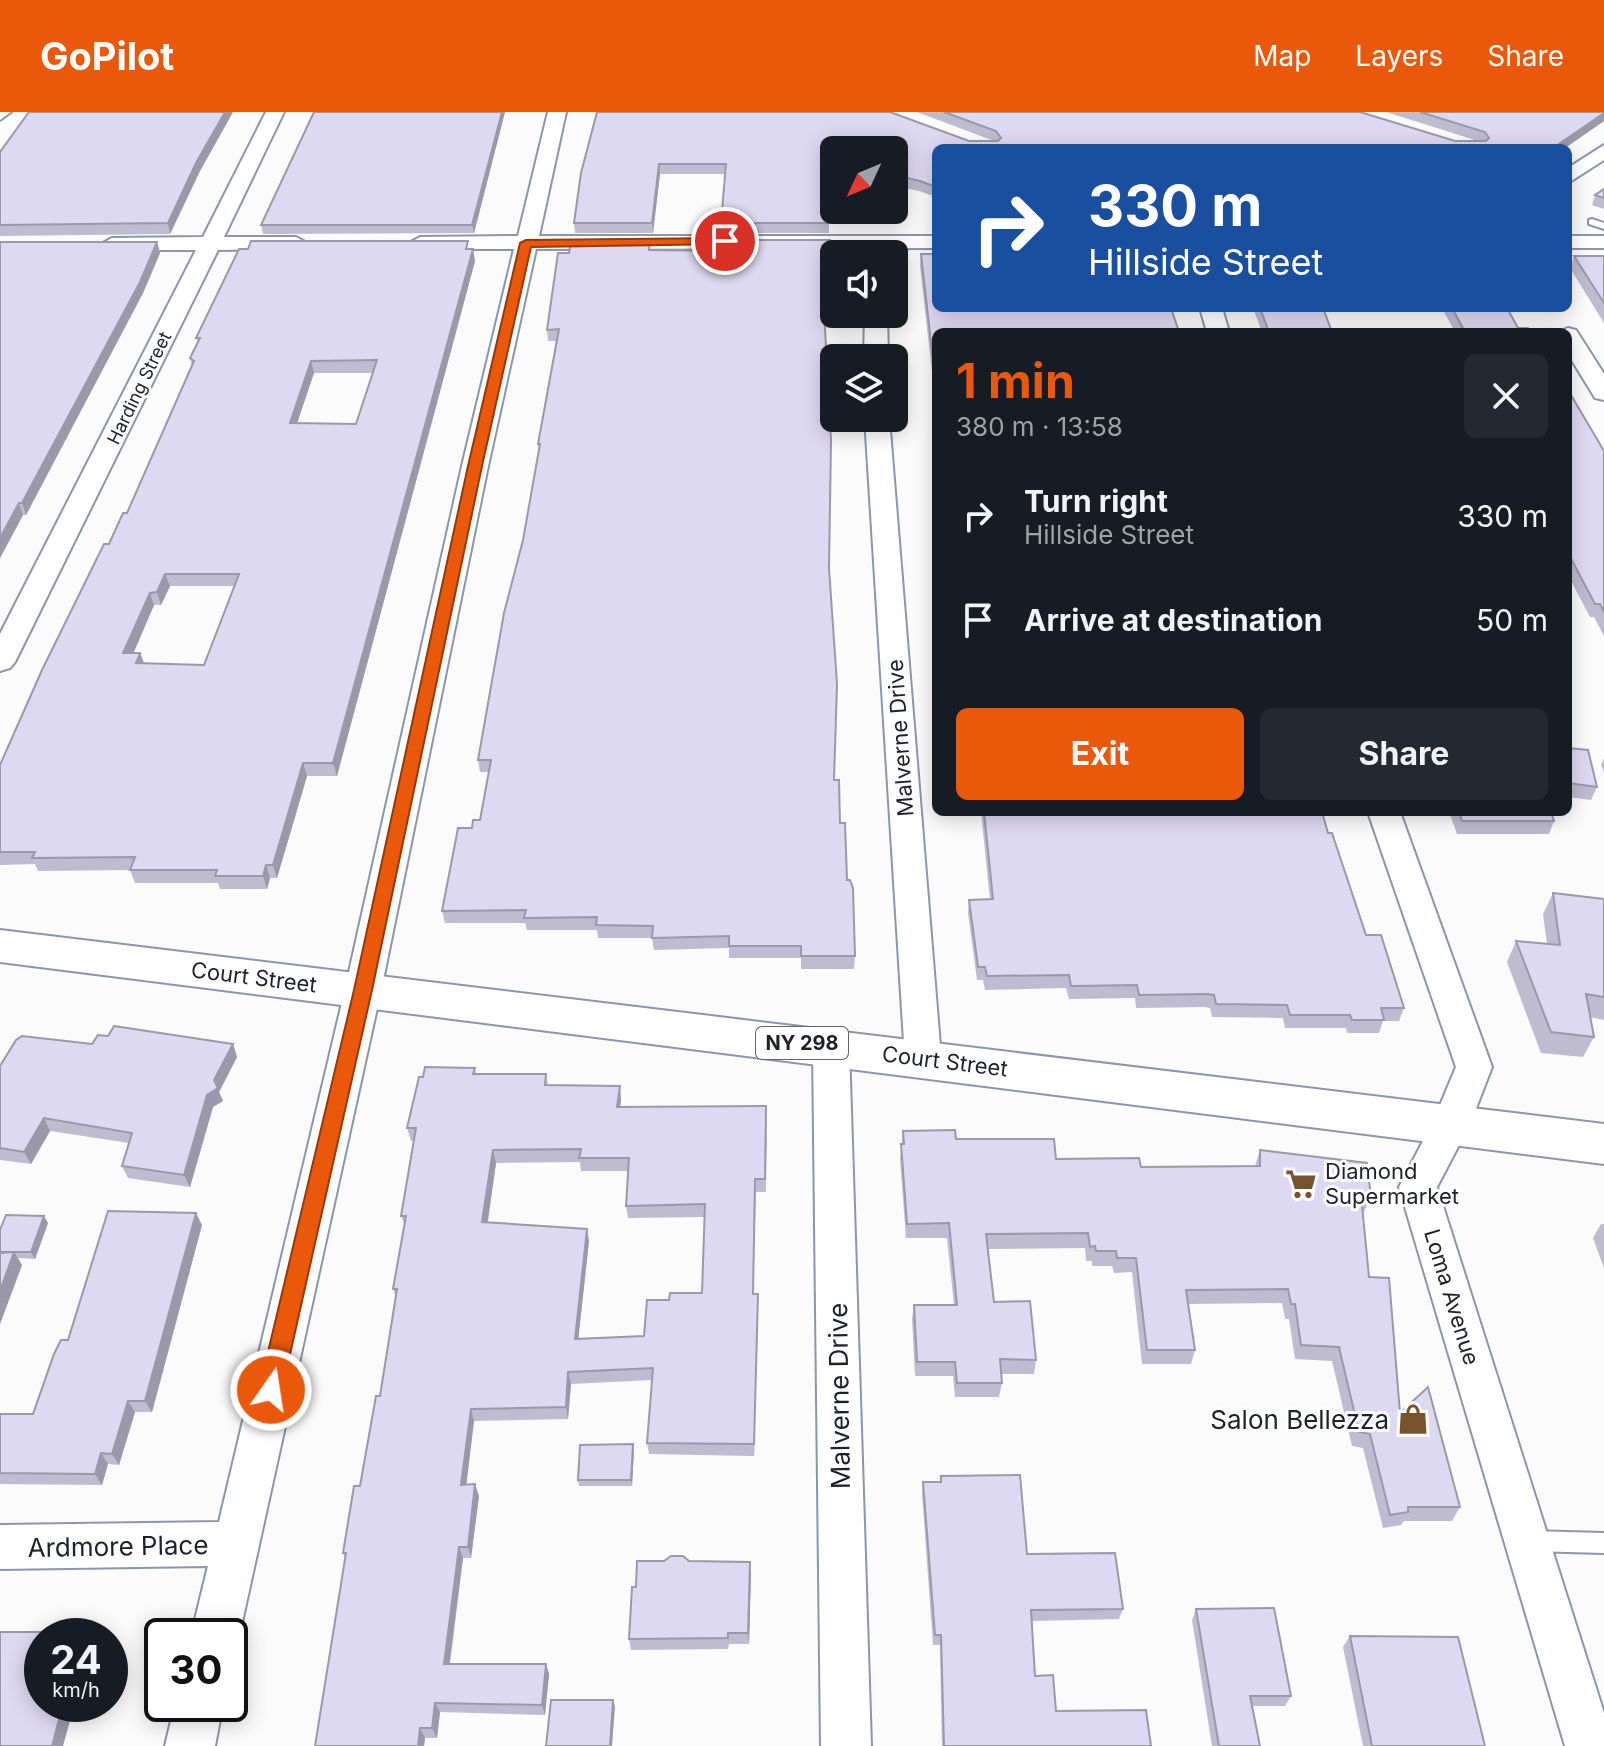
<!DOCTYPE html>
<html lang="en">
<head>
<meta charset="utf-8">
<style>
	body { margin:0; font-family:Inter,sans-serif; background:#242831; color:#f1f3f6; height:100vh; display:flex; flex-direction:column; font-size:30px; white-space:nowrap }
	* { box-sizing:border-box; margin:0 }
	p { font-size:26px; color:#9ea1a6 }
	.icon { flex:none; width:44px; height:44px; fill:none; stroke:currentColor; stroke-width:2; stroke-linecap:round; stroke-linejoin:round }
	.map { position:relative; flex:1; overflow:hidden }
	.details { position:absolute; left:932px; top:216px; width:640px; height:488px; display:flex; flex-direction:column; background:#171b24; border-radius:12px; box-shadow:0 4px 20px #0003 }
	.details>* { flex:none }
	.top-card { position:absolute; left:932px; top:32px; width:640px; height:168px; border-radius:12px; box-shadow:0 4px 20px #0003; background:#1a4fa0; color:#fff; overflow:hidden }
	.needle { width:52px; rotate:226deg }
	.tools { position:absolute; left:820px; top:24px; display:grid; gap:16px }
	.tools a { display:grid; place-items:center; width:88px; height:88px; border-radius:12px; background:#171b24; box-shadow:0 4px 20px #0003; font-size:40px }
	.speed { position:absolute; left:24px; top:1506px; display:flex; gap:16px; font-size:40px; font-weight:700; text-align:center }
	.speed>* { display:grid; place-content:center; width:104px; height:104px; border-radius:50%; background:#171b24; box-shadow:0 4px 20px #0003; line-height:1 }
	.speed small { font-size:20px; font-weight:400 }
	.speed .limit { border:4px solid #111; border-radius:12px; background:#fff; color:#111 }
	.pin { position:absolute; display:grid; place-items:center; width:68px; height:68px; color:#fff; margin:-34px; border:4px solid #fff; border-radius:50%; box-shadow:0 2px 8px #0007 }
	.me { position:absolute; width:88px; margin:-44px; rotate:13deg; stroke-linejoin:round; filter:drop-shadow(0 0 6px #0008) }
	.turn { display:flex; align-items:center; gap:28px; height:168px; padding:0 24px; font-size:36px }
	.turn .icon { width:104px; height:104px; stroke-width:2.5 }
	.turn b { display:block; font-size:56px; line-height:68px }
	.round { display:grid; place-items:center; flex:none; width:84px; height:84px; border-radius:12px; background:#242831 }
	.summary { display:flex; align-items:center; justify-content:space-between; height:136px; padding:0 24px }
	h1 { font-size:48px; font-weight:700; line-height:60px; color:#ea580c }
	.action { display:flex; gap:16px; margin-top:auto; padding:16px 24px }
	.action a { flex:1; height:92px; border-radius:12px; background:#ea580c; color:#fff; font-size:32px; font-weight:700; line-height:92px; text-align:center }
	.action a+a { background:#242831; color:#f1f3f6 }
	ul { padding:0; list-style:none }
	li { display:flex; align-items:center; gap:24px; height:104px; padding:0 24px }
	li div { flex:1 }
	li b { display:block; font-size:30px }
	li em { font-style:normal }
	header { display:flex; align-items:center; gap:48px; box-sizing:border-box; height:112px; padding:0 40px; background:#ea580c; color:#fff }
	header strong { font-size:38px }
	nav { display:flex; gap:44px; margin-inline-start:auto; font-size:28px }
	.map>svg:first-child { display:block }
</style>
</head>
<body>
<header>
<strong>GoPilot</strong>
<nav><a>Map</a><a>Layers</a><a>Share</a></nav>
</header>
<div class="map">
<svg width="1604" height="1634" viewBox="0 0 1604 1634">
	<rect width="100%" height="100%" fill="#fbfbfb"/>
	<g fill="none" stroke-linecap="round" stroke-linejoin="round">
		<defs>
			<g id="service">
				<polygon points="1592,107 1604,111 1604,117 1589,112 1589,108"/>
				<polygon points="1530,1419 1604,1421 1604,1441 1530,1439 1522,1436 1519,1429 1522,1422"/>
			</g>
			<g id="minor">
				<polygon points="0,0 11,0 0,8"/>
				<polygon points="266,0 284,0 224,125 296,125 307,131 296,137 218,138 15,550 10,556 0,559 0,522 196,138 112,138 101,132 112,126 203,125"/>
				<polygon points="548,0 566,0 539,124 936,124 936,136 536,137 488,354 381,878 239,1524 230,1541 230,1524 191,1524 208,1454 0,1457 0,1413 219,1410 345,878 462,354 514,137 420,137 409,131 420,125 518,124"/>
				<polygon points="1604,33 1604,48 1568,71 1568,56"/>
				<rect x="1568" y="124" width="36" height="12"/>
				<polygon points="1200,196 1222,196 1229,220 1207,220"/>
				<polygon points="865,202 887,202 888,246 864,246"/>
				<polygon points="1568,216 1576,218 1604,262 1604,288 1595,286 1568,242 1568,220 1559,220"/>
				<polygon points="865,306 889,306 941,946 936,956 923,960 910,956 905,946"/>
				<polygon points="1368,700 1400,700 1492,955 1470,1012 1437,1075 1604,1601 1604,1634 1565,1634 1399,1075 1433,1010 1456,955"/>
				<polygon points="831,921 844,925 849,935 871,1634 821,1634 813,935 818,925"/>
				<polygon points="175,1592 223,1592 215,1634 165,1634"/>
			</g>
			<polygon id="primary" points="0,818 1604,1012 1604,1052 0,850"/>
		</defs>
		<use href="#service" stroke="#8a96ab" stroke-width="4"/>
		<use href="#minor" stroke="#8a96ab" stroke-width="4"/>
		<use href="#primary" stroke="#8a96ab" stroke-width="4"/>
		<use href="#service" fill="#fff" fill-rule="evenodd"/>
		<use href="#minor" fill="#fff" fill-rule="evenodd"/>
		<use href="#primary" fill="#fff" fill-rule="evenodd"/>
	</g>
	<g fill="#bfbbd0" fill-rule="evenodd">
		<polygon points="505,0 474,121 263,122 261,113"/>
		<polygon points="597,0 969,29 994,29 917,0 1360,0 1455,29 1478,29 1386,0 1604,0 1604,9 1565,36 936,36 936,85 919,79 894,74 894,38 834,38 876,98 876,111 829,111 829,121 721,121 721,111 725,62 660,62 653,121 575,121 574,111"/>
		<polygon points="0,40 199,61 170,122 0,124"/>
		<polygon points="1604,77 1604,97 1592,93 1595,83"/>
		<polygon points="0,130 157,130 160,141 143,181 26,403 23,403 0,446"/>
		<path d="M469,137L475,149L337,664H307L277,766H270L267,777H220L218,771H135L130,758L38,759L35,752L0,753V653L109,432L127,401L192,255L190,246L198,230L196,226ZM314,261H373L356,312L297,311ZM170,474H234L204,553L144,551L140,541H133L154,493H161Z"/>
		<polygon points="651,138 831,160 831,171 823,171 834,668 847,768 855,844 854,857 801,857 801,846 729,846 729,836 654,838 652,826 598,826 597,818 527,818 525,811 445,811 442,799 472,716 480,708 489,660 480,660 478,648 523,428 539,341 538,332 556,229 548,229 547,218"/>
		<polygon points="921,142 936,220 936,295 920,154"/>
		<polygon points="1574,144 1604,144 1604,211 1570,156"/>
		<polygon points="1253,196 1325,196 1324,199 1332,220 1262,220"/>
		<polygon points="1442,196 1507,196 1518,216 1530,220 1455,220"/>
		<polygon points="1568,278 1604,339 1604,524 1594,505 1590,505 1568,463"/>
		<polygon points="1568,636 1597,675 1591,688 1568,685"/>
		<polygon points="1604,646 1604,660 1601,653"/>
		<polygon points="981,700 1322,700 1328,721 1366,823 1404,896 1399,909 1383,909 1379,921 1347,921 1346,916 1285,916 1283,906 1212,905 1210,896 1204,895 1136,896 1135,886 1069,887 1066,876 985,878 983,868 977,868 968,801 969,788 990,788"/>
		<polygon points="1449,700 1551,700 1554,709 1549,722 1457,722"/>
		<polygon points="1553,781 1604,787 1604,908 1590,905 1594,925 1583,945 1541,941 1507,850 1516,829 1547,832 1543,802"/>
		<polygon points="92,932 233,932 237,945 219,980 223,989 213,995 190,1075 128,1066 122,1054 129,1031 50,1019 31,1052 0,1048 0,954"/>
		<path d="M475,956L476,962H546L548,973L621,987L620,995L767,1007L766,1080H756L753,1182H758V1194L754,1344L649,1342L647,1331L652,1268L571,1272L568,1307L474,1309L466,1372L479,1384L471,1446H463L450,1552H546L549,1562L545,1603L440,1600L437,1626H425L424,1634L343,1441L360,1374L380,1284L396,1186L393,1177L405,1114L401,1104L414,1029H411L407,1016L423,965ZM580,1050L581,1059H628L626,1094L628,1106L705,1105L702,1181L669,1188L644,1224L578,1227L589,1129L487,1110L496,1051Z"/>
		<polygon points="903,1019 956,1027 1056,1047 1141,1055 1255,1054 1260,1038 1371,1085 1364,1100 1363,1100 1369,1165 1400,1301 1460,1395 1452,1409 1404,1409 1401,1413 1383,1416 1363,1336 1352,1334 1332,1249 1295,1247 1289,1207 1285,1207 1282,1191 1188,1192 1195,1238 1191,1252 1142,1252 1132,1160 1114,1161 1112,1154 1092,1154 1092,1149 1086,1149 1085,1136 988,1137 994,1190 1036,1248 1034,1262 1001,1262 1002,1271 999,1285 955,1285 953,1264 915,1264 912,1207 914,1193 954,1193 947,1126 906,1126 900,1047"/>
		<polygon points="48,1111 35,1147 18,1146 22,1153 0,1212 0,1118"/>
		<polygon points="1601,1112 1604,1112 1604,1156 1593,1126"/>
		<polygon points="202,1113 152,1300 135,1300 119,1353 108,1352 102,1373 0,1372 0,1302 33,1302 68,1228"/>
		<polygon points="633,1332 634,1338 632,1374 579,1374 578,1368"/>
		<polygon points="941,1364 1027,1442 1123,1497 1119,1507 1032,1509 1035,1564 1056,1599 1151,1634 942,1634 940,1533 933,1533 922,1381 923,1370 940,1370"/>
		<polygon points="689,1449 751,1461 749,1532 729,1532 728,1537 631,1538 629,1527 636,1475"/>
		<polygon points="1196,1497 1291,1584 1285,1594 1252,1594 1260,1634 1212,1634 1192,1508"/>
		<polygon points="1350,1524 1485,1634 1363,1634 1343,1535"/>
	</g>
	<g fill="#9b98a9">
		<polygon points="225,0 233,0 199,61 170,122 168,111 196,51"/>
		<polygon points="502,0 505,0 474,121 472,113"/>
		<polygon points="1604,1 1604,9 1565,36 1553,36"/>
		<polygon points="659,52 660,62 653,121 652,111"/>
		<polygon points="157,130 160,141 143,181 26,403 22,391"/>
		<polygon points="473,137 475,149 337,664 333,651"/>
		<polygon points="311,249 314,261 293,323 290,311"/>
		<polygon points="19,391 23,403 0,446 0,426"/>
		<polygon points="165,462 170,474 161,493 157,480"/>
		<polygon points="150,481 154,493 128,554 123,541"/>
		<polygon points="140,541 145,554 136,551"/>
		<polygon points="303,651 307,664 277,766 273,753"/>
		<polygon points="266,753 270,766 267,777 263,764"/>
		<polygon points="233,932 237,945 219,980 223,989 213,995 190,1075 184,1063 207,983"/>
		<polygon points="620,974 621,987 619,1008 617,995"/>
		<polygon points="44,1006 50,1019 31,1052 24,1040"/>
		<polygon points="493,1038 496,1051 486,1123 482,1110"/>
		<polygon points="196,1101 202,1113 152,1300 145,1289"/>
		<polygon points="44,1104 48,1111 35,1147 31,1140"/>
		<polygon points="587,1117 589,1129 577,1239 575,1227"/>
		<polygon points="14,1140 22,1153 0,1212 0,1179"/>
		<polygon points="758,1182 758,1194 754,1344 754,1332"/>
		<polygon points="568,1260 571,1272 568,1307 566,1295"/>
		<polygon points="128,1289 135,1300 119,1353 112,1342"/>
		<polygon points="471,1297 474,1309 465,1384 461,1373"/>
		<polygon points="633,1332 634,1338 632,1374 631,1368"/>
		<polygon points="101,1341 108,1352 102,1373 95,1362"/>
		<polygon points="475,1372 479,1384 471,1446 468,1435"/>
		<polygon points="459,1435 463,1446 448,1562 444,1552"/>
		<polygon points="750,1450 751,1461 749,1532 748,1521"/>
		<polygon points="546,1552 549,1562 545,1603 542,1593"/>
		<polygon points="613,1588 615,1595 612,1634 610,1634"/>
		<polygon points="435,1591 440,1600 437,1626 432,1616"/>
		<polygon points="63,1592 72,1592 74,1594 63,1634 52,1634"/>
		<polygon points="420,1616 425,1626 424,1634 418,1634"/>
	</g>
	<g fill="#ded9f2" stroke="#9b98a9" stroke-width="2" fill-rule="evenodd">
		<polygon points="29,0 225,0 196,51 168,111 0,113 0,40"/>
		<polygon points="314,0 502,0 472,113 261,113"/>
		<polygon points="597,0 890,0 969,29 998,29 1001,26 996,19 944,0 1360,0 1455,29 1486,29 1489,26 1485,20 1420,0 1604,0 1604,1 1553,36 936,36 936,75 920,69 894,63 894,38 834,38 834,98 876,98 876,101 828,101 829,111 721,111 726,52 659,52 652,111 574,111 581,61"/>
		<polygon points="1604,77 1604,86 1595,83"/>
		<polygon points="650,128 649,138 719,139 719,128 830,128 831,160 822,160 831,328 829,456 837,572 834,668 839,668 840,711 845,711 847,768 850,768 853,776 855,844 801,844 801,834 729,834 729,824 652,826 653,814 596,813 597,805 524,806 526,798 442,799 458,716 472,716 473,708 480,708 491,648 478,648 504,501 523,428 540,332 538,332 559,217 547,218 558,141 569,141 571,129"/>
		<path d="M251,129H468L466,137H473L333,651H303L273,753H266L263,764H215L217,758H130L135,745L32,746L35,740H0V653L42,558L104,432H109L123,401H127L194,249L190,246L200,226H196L239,137H248ZM377,248L356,312L290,311L311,249ZM165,462H239L204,553L136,551L140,541H123L150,481L157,480Z"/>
		<polygon points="0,130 157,130 140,170 22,391 19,391 0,426"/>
		<polygon points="921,142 936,142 936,196 1171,196 1179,220 936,220 936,275"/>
		<polygon points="1574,144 1604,144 1604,191"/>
		<polygon points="1260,196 1323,196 1332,220 1269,220"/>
		<polygon points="1452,196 1507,196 1518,216 1528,216 1530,220 1465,220"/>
		<polygon points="1568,278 1604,339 1604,500 1600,492 1595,492 1568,441"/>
		<polygon points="1568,636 1588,638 1597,675 1568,671"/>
		<polygon points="984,700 1322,700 1328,721 1332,721 1366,823 1381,823 1404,896 1381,896 1384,908 1352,908 1350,903 1290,903 1287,893 1216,892 1214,883 1207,882 1139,883 1137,873 1071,874 1069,863 987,864 985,855 978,855 969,788 993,787"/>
		<polygon points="1459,700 1551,700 1554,709 1462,709"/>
		<polygon points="1553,781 1604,787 1604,885 1586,882 1594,925 1551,920 1516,829 1560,833"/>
		<polygon points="114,914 233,932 214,968 218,976 207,983 184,1063 122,1054 132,1021 44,1006 24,1040 0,1036 0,954 16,928 22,924 92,932 98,923 108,924"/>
		<path d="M425,955L475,956L473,962H546L545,973L620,974L617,995L766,994L765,1067H755L753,1182H758L754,1332L647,1331L653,1256L568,1260L566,1295L471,1297L461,1373L475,1372L468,1435H459L444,1552H546L542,1593L435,1591L432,1616H420L418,1634H315L346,1441H343L354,1374H360L376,1284H380L397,1177H393L406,1104H401L416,1016H407L419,965H423ZM581,1037L579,1046H629L626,1094L705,1092L702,1181H670L669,1188H647L644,1224L575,1227L587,1117L482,1110L493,1038Z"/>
		<polygon points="955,1018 956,1027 1054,1027 1056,1047 1139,1046 1141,1055 1260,1054 1260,1038 1367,1051 1371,1085 1361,1083 1369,1165 1389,1166 1400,1301 1428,1275 1460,1395 1408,1395 1408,1400 1390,1403 1370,1322 1359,1320 1339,1235 1301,1233 1295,1192 1291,1192 1288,1177 1186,1178 1195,1238 1147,1238 1136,1146 1117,1146 1116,1139 1096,1139 1095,1134 1090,1135 1088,1121 986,1122 994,1190 1030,1189 1036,1248 1000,1247 1002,1271 957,1271 955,1250 917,1250 914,1193 957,1193 949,1111 907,1112 901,1032 904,1032 903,1019"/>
		<polygon points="108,1099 196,1101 145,1289 128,1289 112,1342 101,1341 95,1362 0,1361 0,1302 33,1302 54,1242 61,1228 68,1228"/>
		<polygon points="6,1103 44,1104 31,1140 0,1140 0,1118"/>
		<polygon points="14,1140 0,1179 0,1141"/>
		<polygon points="633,1332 631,1368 578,1368 580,1333"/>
		<polygon points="1020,1363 1027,1442 1115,1441 1123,1497 1031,1498 1035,1564 1053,1563 1056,1599 1146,1598 1151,1634 944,1634 941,1523 935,1523 923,1370 941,1370 941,1364"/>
		<polygon points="671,1444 683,1444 689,1449 750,1450 748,1521 728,1521 728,1526 629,1527 632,1475 636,1475 637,1449 664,1449"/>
		<polygon points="1274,1496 1291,1584 1250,1584 1260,1634 1219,1634 1196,1497"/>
		<polygon points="0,1520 66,1520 64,1524 42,1524 42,1592 63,1592 52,1634 0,1634"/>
		<polygon points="1350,1524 1458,1525 1485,1634 1372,1634"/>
		<polygon points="551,1588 613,1588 610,1634 546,1634"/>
	</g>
	<polygon fill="#ea580c" stroke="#983908" stroke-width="2" points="725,126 731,129 729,132 531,135 482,354 372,878 282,1278 279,1286 271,1289 263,1286 259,1278 354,878 468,354 520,131 526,128"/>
	<defs>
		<symbol id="supermarket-bare" viewBox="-9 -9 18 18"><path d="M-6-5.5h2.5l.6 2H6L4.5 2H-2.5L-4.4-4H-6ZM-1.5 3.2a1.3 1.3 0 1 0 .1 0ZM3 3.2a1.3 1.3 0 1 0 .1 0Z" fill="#77532d" stroke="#fff" stroke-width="2.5" paint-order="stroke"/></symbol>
		<symbol id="shop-bare" viewBox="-9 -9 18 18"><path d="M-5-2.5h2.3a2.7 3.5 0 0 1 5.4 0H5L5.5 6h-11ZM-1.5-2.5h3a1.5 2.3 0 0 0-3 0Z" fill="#77532d" stroke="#fff" stroke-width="2.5" paint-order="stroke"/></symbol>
	</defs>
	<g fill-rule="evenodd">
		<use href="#supermarket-bare" x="1279" y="1050" width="44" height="44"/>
		<use href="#shop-bare" x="1391" y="1285" width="44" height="44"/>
	</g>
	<g text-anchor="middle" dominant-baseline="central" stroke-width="6" stroke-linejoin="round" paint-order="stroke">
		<g font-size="18" fill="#1d212a" stroke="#fff">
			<text transform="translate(139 276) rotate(-64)">Harding Street</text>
		</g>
		<rect fill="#fff" stroke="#61646a" stroke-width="2" x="756" y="915" width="92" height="32" rx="6"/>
		<g font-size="20" font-weight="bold" fill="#1d212a">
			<text x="802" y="931">NY 298</text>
		</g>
		<g font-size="22" fill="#1d212a" stroke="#fff">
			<text transform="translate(900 626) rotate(-94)">Malverne Drive</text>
			<text transform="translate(254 865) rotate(7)">Court Street</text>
			<text transform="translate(945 949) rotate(7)">Court Street</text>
			<text transform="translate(1452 1185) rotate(73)">Loma Avenue</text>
		</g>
		<g font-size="22" fill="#1d212a" stroke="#fff" text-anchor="start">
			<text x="1325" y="1059">Diamond<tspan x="1325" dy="25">Supermarket</tspan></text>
		</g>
		<g font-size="26" fill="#1d212a" stroke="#fff">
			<text transform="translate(839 1284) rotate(-91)">Malverne Drive</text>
			<text transform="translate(118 1434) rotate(-1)">Ardmore Place</text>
		</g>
		<g font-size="26" fill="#1d212a" stroke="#fff" text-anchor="end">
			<text x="1389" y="1307">Salon Bellezza</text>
		</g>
	</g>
</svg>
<div class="tools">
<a><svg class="needle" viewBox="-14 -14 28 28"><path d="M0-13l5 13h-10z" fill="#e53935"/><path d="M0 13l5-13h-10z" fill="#9ea1a6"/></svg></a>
<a><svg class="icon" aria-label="sound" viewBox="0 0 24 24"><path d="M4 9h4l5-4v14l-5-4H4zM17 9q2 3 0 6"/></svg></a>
<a><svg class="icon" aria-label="layers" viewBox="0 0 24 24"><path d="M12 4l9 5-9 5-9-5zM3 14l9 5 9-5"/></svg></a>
</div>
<div class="speed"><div>24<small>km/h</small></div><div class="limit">30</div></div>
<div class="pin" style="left:725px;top:129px;background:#d93025"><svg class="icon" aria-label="arrive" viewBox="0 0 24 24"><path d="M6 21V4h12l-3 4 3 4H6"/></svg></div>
<svg class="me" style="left:271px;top:1278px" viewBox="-20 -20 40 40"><circle r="17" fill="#ea580c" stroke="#fff" stroke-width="3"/><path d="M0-11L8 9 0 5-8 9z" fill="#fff"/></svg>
<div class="top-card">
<div class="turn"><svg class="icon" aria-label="right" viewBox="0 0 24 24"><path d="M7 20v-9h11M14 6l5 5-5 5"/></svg><div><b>330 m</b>Hillside Street</div></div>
</div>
<section class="details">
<div class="summary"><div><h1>1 min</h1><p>380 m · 13:58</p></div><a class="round"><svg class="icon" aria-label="close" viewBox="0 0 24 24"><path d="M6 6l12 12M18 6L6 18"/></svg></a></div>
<ul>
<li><svg class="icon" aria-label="right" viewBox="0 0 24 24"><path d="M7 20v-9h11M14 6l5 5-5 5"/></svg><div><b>Turn right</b><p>Hillside Street</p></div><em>330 m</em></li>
<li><svg class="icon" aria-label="arrive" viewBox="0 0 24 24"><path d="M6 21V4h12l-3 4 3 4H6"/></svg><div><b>Arrive at destination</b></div><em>50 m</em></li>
</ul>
<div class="action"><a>Exit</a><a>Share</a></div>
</section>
</div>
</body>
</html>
